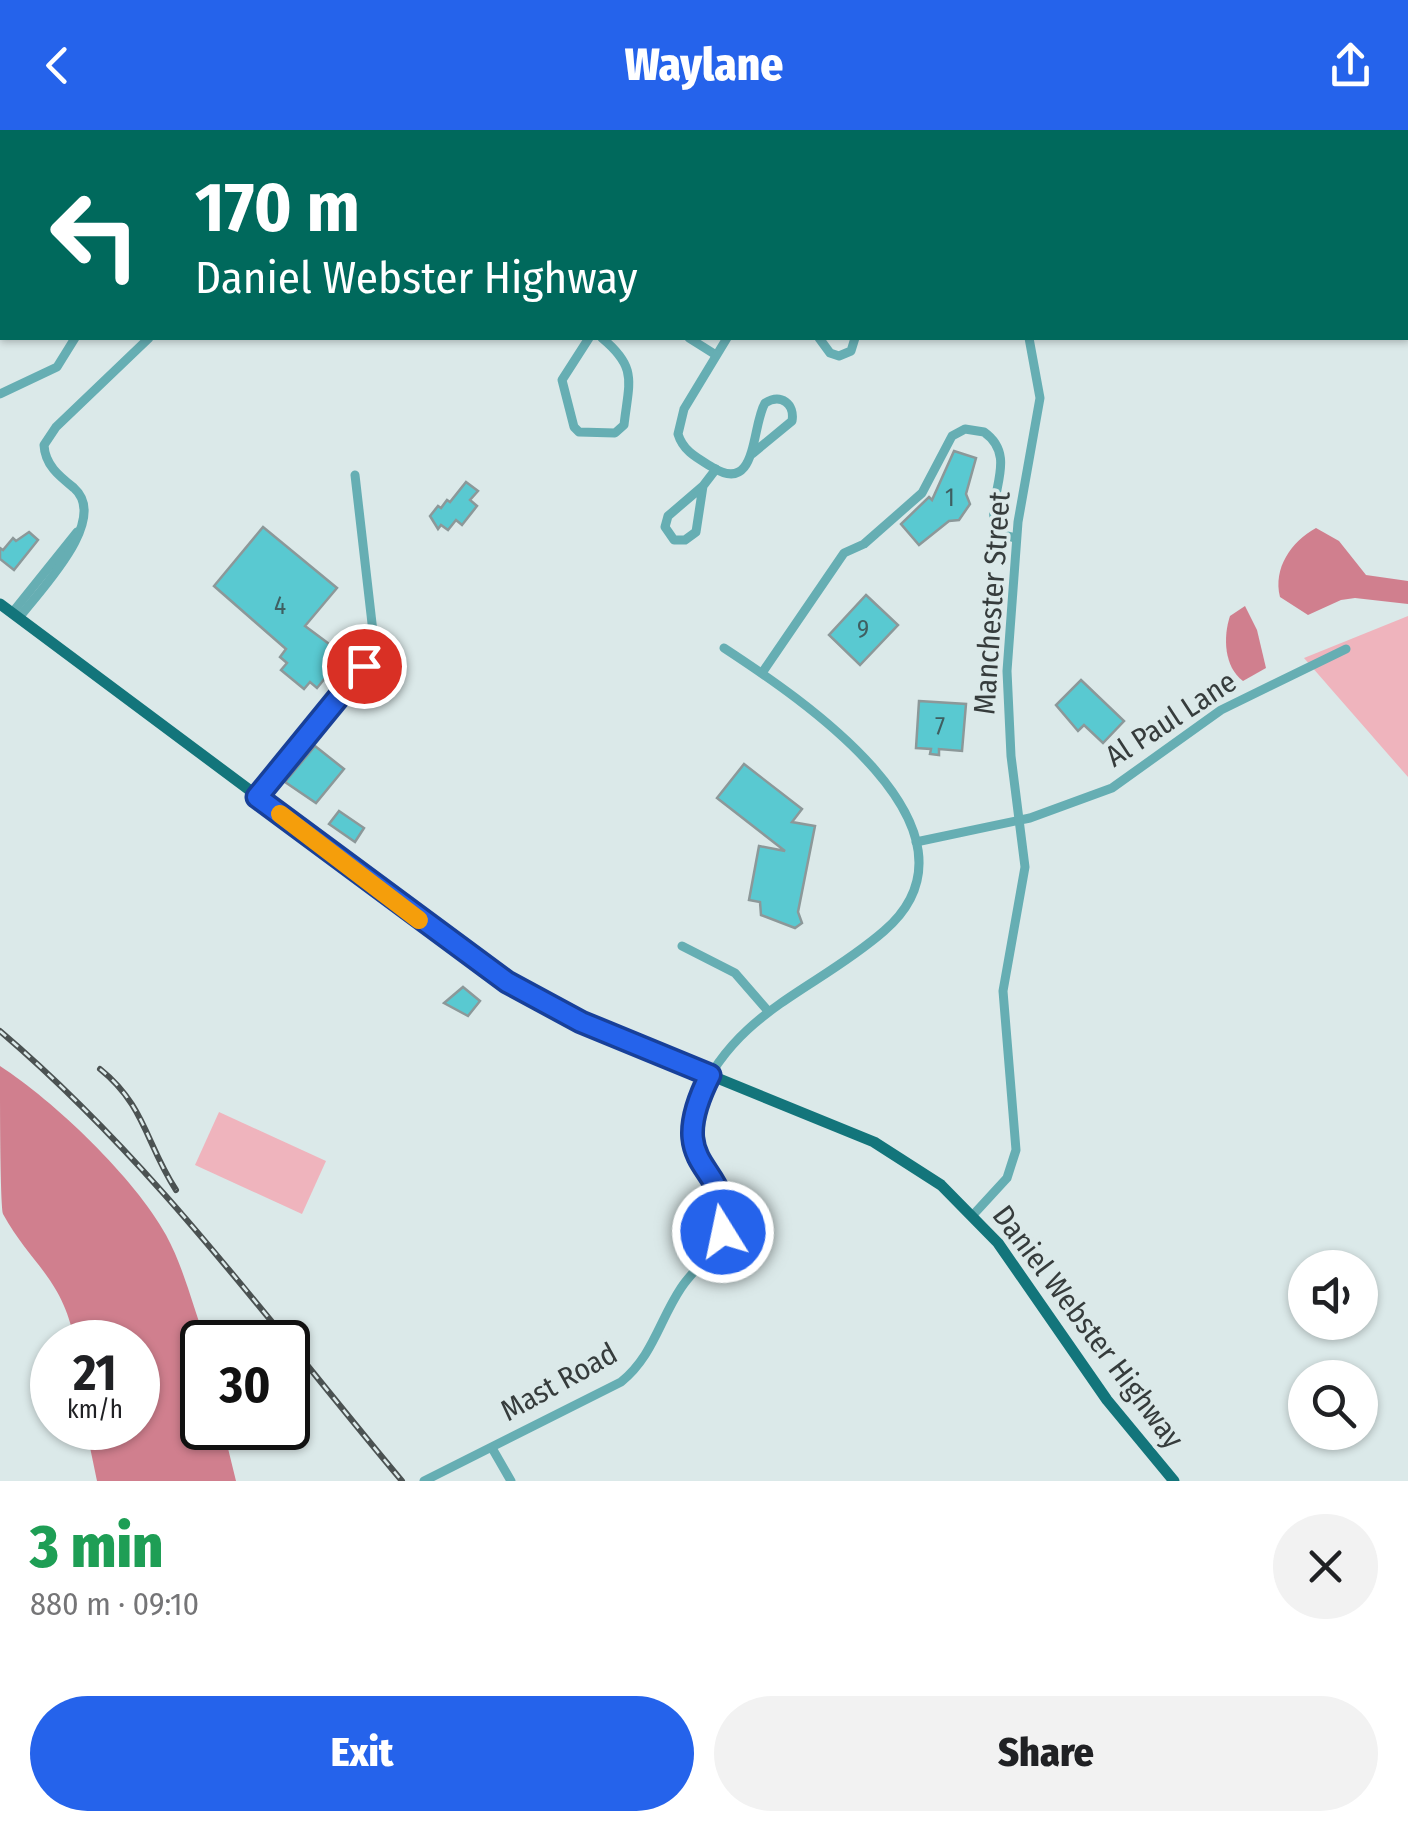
<!DOCTYPE html>
<html lang="en">
<head>
<meta charset="utf-8">
<style>
	body { margin:0; font-family:"Fira Sans Condensed",sans-serif; background:#f2f2f2; color:#202124; height:100vh; display:flex; flex-direction:column; font-size:38px; white-space:nowrap }
	* { box-sizing:border-box; margin:0 }
	p { font-size:32px; color:#757577 }
	.icon { flex:none; width:55px; height:55px; fill:none; stroke:currentColor; stroke-width:2; stroke-linecap:round; stroke-linejoin:round }
	.map { position:relative; height:1351px; overflow:hidden }
	.drawer { display:flex; flex-direction:column; background:#fff; flex:1 }
	.drawer>* { flex:none }
	.guide { position:absolute; left:0px; top:0px; width:1410px; height:210px; box-shadow:0 2px 8px #0004; background:#00695c; color:#fff; overflow:hidden }
	.controls { position:absolute; left:1288px; top:1120px; display:grid; gap:20px }
	.controls a { display:grid; place-items:center; width:90px; height:90px; border-radius:50%; background:#fff; box-shadow:0 2px 8px #0004; font-size:50px }
	.speed { position:absolute; left:30px; top:1190px; display:flex; gap:20px; font-size:50px; font-weight:700; text-align:center }
	.speed>* { display:grid; place-content:center; width:130px; height:130px; border-radius:50%; background:#fff; box-shadow:0 2px 8px #0004; line-height:1 }
	.speed small { font-size:25px; font-weight:400 }
	.speed .limit { border:5px solid #111; border-radius:15px; background:#fff; color:#111 }
	.pin { position:absolute; display:grid; place-items:center; width:85px; height:85px; color:#fff; margin:-42px; border:5px solid #fff; border-radius:50%; box-shadow:0 2px 10px #0007 }
	.me { position:absolute; width:110px; margin:-55px; rotate:350deg; stroke-linejoin:round; filter:drop-shadow(0 0 8px #0008) }
	.turn { display:flex; align-items:center; gap:35px; height:210px; padding:0 30px; font-size:45px }
	.turn .icon { width:130px; height:130px; stroke-width:2.5 }
	.turn b { display:block; font-size:70px; line-height:85px }
	.round { display:grid; place-items:center; flex:none; width:105px; height:105px; border-radius:52px; background:#f2f2f2 }
	.headline { display:flex; align-items:center; justify-content:space-between; height:170px; padding:0 30px }
	h1 { font-size:60px; font-weight:800; line-height:75px; color:#1e9e55 }
	.action { display:flex; gap:20px; margin-top:auto; padding:20px 30px }
	.action a { flex:1; height:115px; border-radius:60px; background:#2563eb; color:#fff; font-size:40px; font-weight:800; line-height:115px; text-align:center }
	.action a+a { background:#f2f2f2; color:#202124 }
	header { display:flex; justify-content:space-between; align-items:center; height:130px; padding:0 30px; background:#2563eb; color:#fff; font-size:45px; font-weight:800 }
	.map>svg:first-child { display:block }
</style>
</head>
<body>
<header><svg class="icon" aria-label="back" viewBox="0 0 24 24"><path d="M15 5l-7 7 7 7"/></svg>Waylane<svg class="icon" aria-label="share" viewBox="0 0 24 24"><path d="M12 15V3M7 8l5-5 5 5M5 13v7h14v-7"/></svg></header>
<div class="map">
<svg width="1408" height="1351" viewBox="0 0 1408 1351">
	<rect width="100%" height="100%" fill="#dbe9e9"/>
	<g fill="#efb4bd">
		<polygon points="1408,486 1408,647 1304,528"/>
		<polygon points="219,982 326,1031 302,1084 195,1035"/>
	</g>
	<g fill="#d07f8e">
		<path d="M1316,398L1339,411L1366,445L1408,451V474L1355,468L1341,470L1308,485L1280,467C1273,438 1291,412 1316,398Z"/>
		<path d="M1245,476L1257,500L1266,538L1243,551C1224,537 1223,507 1230,486Z"/>
		<path d="M0,936C54,971 135,1048 166,1105C184,1138 193,1177 206,1212H202V1298H223L236,1351H97L86,1298H138V1212H75C62,1147 31,1135 3,1084C0,1069 0,961 0,936Z"/>
	</g>
	<g fill="#59c9d1" stroke="#8c9899" stroke-width="2.5">
		<polygon points="954,321 976,328 966,364 970,374 959,390 949,391 919,415 901,394 929,367 932,370"/>
		<polygon points="466,352 478,361 470,370 477,376 462,395 456,390 448,400 441,395 438,399 430,386 438,376 441,378 447,370 450,372"/>
		<polygon points="263,397 337,458 305,496 344,525 317,558 310,552 304,559 281,540 287,533 280,527 286,519 214,456"/>
		<polygon points="29,402 38,410 14,440 0,429 0,418 3,420 13,408 16,411"/>
		<polygon points="866,465 898,495 860,535 829,505"/>
		<polygon points="1081,550 1124,591 1103,613 1084,595 1078,601 1056,575"/>
		<polygon points="919,571 966,574 962,621 939,619 939,625 930,624 931,619 916,618"/>
		<polygon points="315,616 344,639 316,673 285,652"/>
		<polygon points="744,634 802,679 792,692 815,696 798,782 802,793 795,798 761,785 760,772 749,770 759,716 785,721 717,668"/>
		<polygon points="339,681 364,698 355,712 329,694"/>
		<polygon points="463,857 480,871 468,886 444,873"/>
	</g>
	<g fill="none" stroke-linecap="round" stroke-linejoin="round">
		<g stroke="#66aeb3" stroke-width="9">
			<polyline points="60,0 60,2"/>
			<polyline points="410,0 413,2"/>
			<polyline points="494,0 494,2"/>
			<polyline points="659,0 660,2"/>
			<polyline points="697,0 699,2"/>
			<polyline points="897,0 899,2"/>
			<polyline points="992,2 993,0"/>
			<polyline points="1076,2 1080,0"/>
			<polyline points="0,143 2,135"/>
			<path d="M589,208L562,250L574,297L579,302L615,303L624,295C629,251 638,238 602,208"/>
			<polyline points="689,208 716,225"/>
			<path d="M727,208L684,279L678,304C683,321 697,328 712,337C758,366 751,297 765,273C781,263 795,274 792,291L752,324"/>
			<polyline points="819,208 830,223 839,226 851,221 855,208"/>
			<polyline points="0,264 57,237 75,208"/>
			<polyline points="703,356 668,386 665,397 674,410 685,410 696,402 703,356 716,339"/>
			<polyline points="12,483 77,402"/>
			<path d="M19,488C40,460 110,390 74,358C59,346 45,335 44,315L56,297L149,208"/>
			<path d="M762,543L844,423L864,414L922,363L952,306L965,299L984,302C1022,329 981,370 998,404L1016,408"/>
			<path d="M257,667C285,633 373,543 373,502L355,345"/>
			<polyline points="916,712 1030,688 1112,658 1221,580 1346,519"/>
			<polyline points="682,816 735,843 768,881"/>
			<polyline points="973,1085 1007,1048 1016,1020 1003,861 1025,737 1011,626 1007,541 1018,392 1040,268 1029,208"/>
			<polyline points="492,1318 511,1351"/>
			<path d="M424,1351L621,1252C653,1226 659,1191 681,1158C698,1132 727,1118 725,1082C721,1037 674,1027 697,971C736,880 815,861 884,801C1000,700 797,566 724,518"/>
		</g>
		<polyline stroke="#13757b" stroke-width="11" points="0,474 507,852 592,897 874,1012 941,1055 998,1113 1107,1270 1174,1351"/>
		<defs>
			<g id="rail">
				<path d="M0,901C155,1033 272,1196 402,1351"/>
				<path d="M100,939C145,975 146,1014 176,1060"/>
			</g>
		</defs>
		<use href="#rail" stroke="#4b5252" stroke-width="6"/>
		<use href="#rail" stroke="#dbe9e9" stroke-width="2.5" stroke-dasharray="8" stroke-linecap="butt"/>
	</g>
	<g fill="none" stroke-linecap="round" stroke-linejoin="round">
		<defs>
			<path id="route" d="M364,536L257,667L507,852L581,892L710,945C660,1044 734,1030 723,1102"/>
		</defs>
		<use href="#route" stroke="#184099" stroke-width="25"/>
		<use href="#route" stroke="#2563eb" stroke-width="18"/>
		<polyline stroke="#f59e0b" stroke-width="18" points="280,684 419,790"/>
	</g>
	<g text-anchor="middle" dominant-baseline="central" stroke-width="8" stroke-linejoin="round" paint-order="stroke">
		<g font-size="25" fill="#3f5f61">
			<text x="950" y="368">1</text>
			<text x="280" y="476">4</text>
			<text x="863" y="500">9</text>
			<text x="940" y="597">7</text>
		</g>
		<g font-size="30" fill="#363c3c" stroke="#dbe9e9">
			<text transform="translate(992 473) rotate(-86)">Manchester Street</text>
			<text transform="translate(1171 589) rotate(-33)">Al Paul Lane</text>
			<text transform="translate(1088 1197) rotate(53)">Daniel Webster Highway</text>
			<text transform="translate(559 1252) rotate(-29)">Mast Road</text>
		</g>
	</g>
</svg>
<div class="controls">
<a><svg class="icon" aria-label="sound" viewBox="0 0 24 24"><path d="M4 9h4l5-4v14l-5-4H4zM17 9q2 3 0 6"/></svg></a>
<a><svg class="icon" aria-label="search" viewBox="0 0 24 24"><circle cx="10" cy="10" r="6"/><path d="M15 15l6 6"/></svg></a>
</div>
<div class="speed"><div>21<small>km/h</small></div><div class="limit">30</div></div>
<div class="pin" style="left:364px;top:536px;background:#d93025"><svg class="icon" aria-label="arrive" viewBox="0 0 24 24"><path d="M6 21V4h12l-3 4 3 4H6"/></svg></div>
<svg class="me" style="left:723px;top:1102px" viewBox="-20 -20 40 40"><circle r="17" fill="#2563eb" stroke="#fff" stroke-width="3"/><path d="M0-11L8 9 0 5-8 9z" fill="#fff"/></svg>
<div class="guide">
<div class="turn"><svg class="icon" aria-label="left" viewBox="0 0 24 24"><path d="M17 20v-9H6M10 6l-5 5 5 5"/></svg><div><b>170 m</b>Daniel Webster Highway</div></div>
</div>
</div>
<section class="drawer">
<div class="headline"><div><h1>3 min</h1><p>880 m · 09:10</p></div><a class="round"><svg class="icon" aria-label="close" viewBox="0 0 24 24"><path d="M6 6l12 12M18 6L6 18"/></svg></a></div>
<div class="action"><a>Exit</a><a>Share</a></div>
</section>
</body>
</html>
